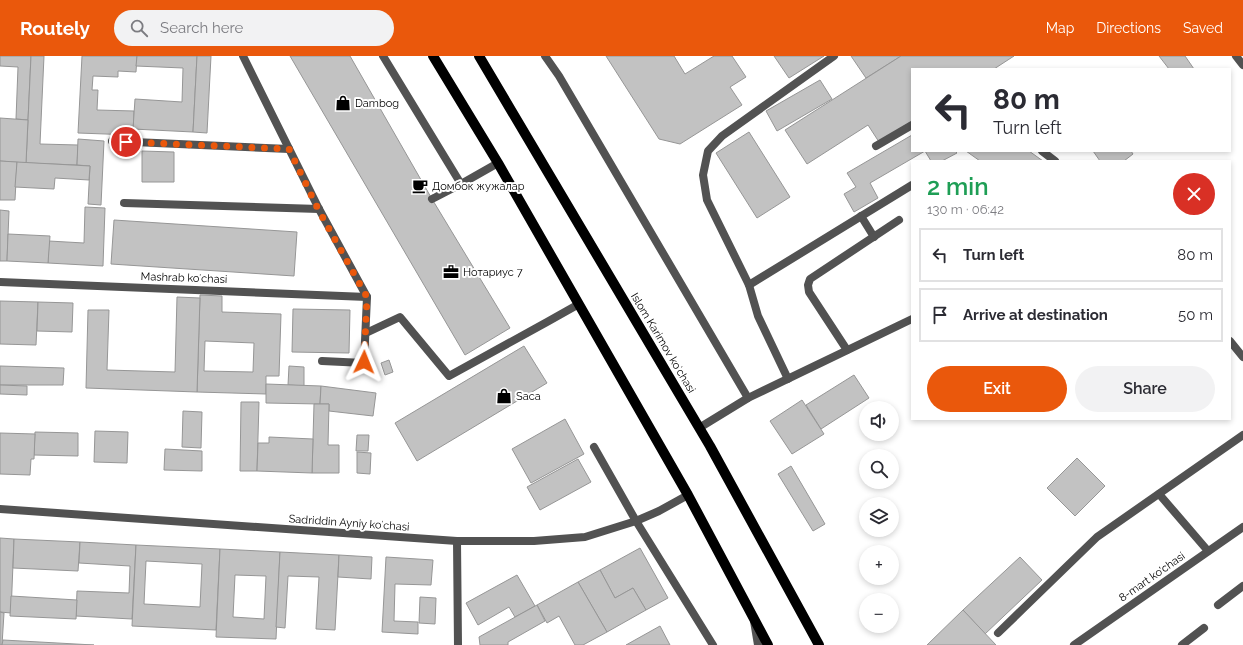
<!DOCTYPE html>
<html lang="en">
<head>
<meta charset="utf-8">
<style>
	body { margin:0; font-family:Raleway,sans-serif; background:#f2f2f3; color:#2b2b33; height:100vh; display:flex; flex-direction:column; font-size:15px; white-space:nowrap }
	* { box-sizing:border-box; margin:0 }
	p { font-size:13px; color:#7c7c81 }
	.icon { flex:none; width:22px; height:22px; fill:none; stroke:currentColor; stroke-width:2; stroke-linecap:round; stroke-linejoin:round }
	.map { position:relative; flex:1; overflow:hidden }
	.sheet { position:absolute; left:911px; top:104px; width:320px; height:260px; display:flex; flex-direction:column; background:#fff; border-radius:0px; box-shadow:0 2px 6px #0003 }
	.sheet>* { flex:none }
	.banner { position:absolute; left:911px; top:12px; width:320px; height:84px; border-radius:0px; box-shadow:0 2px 6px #0003; background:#fff; color:#2b2b33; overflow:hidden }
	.fabs { position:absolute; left:859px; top:345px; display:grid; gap:8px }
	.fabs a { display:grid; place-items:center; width:40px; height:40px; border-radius:50%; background:#fff; box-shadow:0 2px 6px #0003; font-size:20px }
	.pin { position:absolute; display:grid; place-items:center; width:34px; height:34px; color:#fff; margin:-17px; border:2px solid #fff; border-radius:50%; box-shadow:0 1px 4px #0007 }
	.me { position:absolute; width:44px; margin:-22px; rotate:2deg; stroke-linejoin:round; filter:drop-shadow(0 0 3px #0008) }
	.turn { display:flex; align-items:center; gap:14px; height:84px; padding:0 16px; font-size:18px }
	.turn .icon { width:52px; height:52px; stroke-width:2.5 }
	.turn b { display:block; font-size:28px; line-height:34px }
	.round { display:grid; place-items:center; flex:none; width:42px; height:42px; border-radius:21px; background:#f2f2f3 }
	.summary { display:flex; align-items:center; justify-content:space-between; height:68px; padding:0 16px }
	h1 { font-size:24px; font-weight:600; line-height:30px; color:#1e9e55 }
	.primary-button { display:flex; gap:8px; margin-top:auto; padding:8px 16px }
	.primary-button a { flex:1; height:46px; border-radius:24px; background:#ea580c; color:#fff; font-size:16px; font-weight:600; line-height:46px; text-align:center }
	.primary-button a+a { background:#f2f2f3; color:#2b2b33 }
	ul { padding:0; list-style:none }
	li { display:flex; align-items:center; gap:12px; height:54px; margin:0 8px 6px; padding:0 8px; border:2px solid #e1e1e2; border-radius:0px }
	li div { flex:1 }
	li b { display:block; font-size:15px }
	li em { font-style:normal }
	header { display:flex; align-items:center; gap:24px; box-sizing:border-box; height:56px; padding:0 20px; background:#ea580c; color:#fff }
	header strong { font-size:19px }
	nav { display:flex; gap:22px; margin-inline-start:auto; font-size:14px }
	.search { width:280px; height:36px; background:#f2f2f3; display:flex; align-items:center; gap:10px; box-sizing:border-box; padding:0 14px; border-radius:22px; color:#7c7c81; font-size:15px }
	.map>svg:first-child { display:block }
</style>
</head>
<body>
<header>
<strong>Routely</strong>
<div class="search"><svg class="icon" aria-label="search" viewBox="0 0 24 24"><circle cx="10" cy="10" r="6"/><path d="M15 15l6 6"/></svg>Search here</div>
<nav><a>Map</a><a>Directions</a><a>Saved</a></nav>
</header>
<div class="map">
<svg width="1243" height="589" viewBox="0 0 1243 589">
	<rect width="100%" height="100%" fill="#fff"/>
	<g fill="#c2c2c2" stroke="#969696" fill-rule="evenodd">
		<polygon points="0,0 31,0 28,64 16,63 18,11 0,10"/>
		<polygon points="31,0 44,0 40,88 78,89 77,109 26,107"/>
		<polygon points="82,0 137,0 136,16 118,15 118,21 93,20 92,34 98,34 97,54 134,55 133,79 78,77"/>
		<polygon points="137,0 197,0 193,76 133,73 135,43 182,46 183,12 136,10"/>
		<polygon points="197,0 211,0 207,77 193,76"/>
		<polygon points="290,0 350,0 432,143 510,272 465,299"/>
		<polygon points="606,0 674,0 685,18 714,0 732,0 746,21 730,31 742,49 680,88 659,83"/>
		<polygon points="774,0 824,0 789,22"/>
		<polygon points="851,0 901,0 866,22"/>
		<polygon points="901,0 1014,0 994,13 912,13 912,65 879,86 868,69 807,108 785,74"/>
		<polygon points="1159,0 1185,0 1194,13 1169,13"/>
		<polygon points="820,24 832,43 777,75 766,55"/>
		<polygon points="0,62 28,64 26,107 0,105"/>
		<polygon points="749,76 790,141 757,162 716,97"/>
		<polygon points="912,79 912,95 925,95 870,127 878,142 854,156 844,138 856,131 847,117"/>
		<polygon points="78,83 104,85 101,149 88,148 90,110 77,109"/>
		<polygon points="142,95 174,96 174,126 142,126"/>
		<polygon points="925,95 955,95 957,97 942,105 931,105"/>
		<polygon points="966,95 1029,95 1043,105 980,105"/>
		<polygon points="1093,95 1131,95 1133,98 1124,105 1100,105"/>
		<polygon points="0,105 17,106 15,144 0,144"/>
		<polygon points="17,106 90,110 89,124 55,122 54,133 15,131"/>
		<polygon points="85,151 105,152 103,210 48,207 49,185 84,187"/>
		<polygon points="0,154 9,155 7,205 0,205"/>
		<polygon points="114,164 297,176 294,220 111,208"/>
		<polygon points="8,178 50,180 48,207 7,205"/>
		<path d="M200,239L222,240V256L281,258L279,320H266V338L197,336ZM205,285L254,287L253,316L204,315Z"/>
		<polygon points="177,241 200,242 197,336 86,332 88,254 109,254 107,314 175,316"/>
		<polygon points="0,245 38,246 36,289 0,288"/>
		<polygon points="38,246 73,247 72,276 37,275"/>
		<polygon points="293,253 350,254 349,297 292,296"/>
		<polygon points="524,290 547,327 417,405 395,367"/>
		<polygon points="389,304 393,316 385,319 381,307"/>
		<polygon points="0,310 64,312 63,329 0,329"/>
		<polygon points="289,310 304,311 304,330 288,329"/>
		<polygon points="854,319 869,342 821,373 806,349"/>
		<polygon points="266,328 321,330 320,348 266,347"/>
		<polygon points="0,329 27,330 27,339 0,338"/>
		<polygon points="321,330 376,337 373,360 329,355 329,348 320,348"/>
		<polygon points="802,344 824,378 792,398 770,365"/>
		<polygon points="241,346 259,346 257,415 240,415"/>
		<polygon points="314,348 329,348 328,389 339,389 339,417 312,417"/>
		<polygon points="183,355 202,356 201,392 182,391"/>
		<polygon points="565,363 584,398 531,427 512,393"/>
		<polygon points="95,375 128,376 127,407 94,406"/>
		<polygon points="35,376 78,377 78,400 34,399"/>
		<polygon points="0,377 35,378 34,403 31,403 30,419 0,418"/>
		<polygon points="357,379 369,379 368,395 356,395"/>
		<polygon points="269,381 313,383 312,417 257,415 258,387 269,387"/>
		<polygon points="165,393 202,395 202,415 164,414"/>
		<polygon points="357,396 371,397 370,418 357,417"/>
		<polygon points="1077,402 1105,430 1075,460 1047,432"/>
		<polygon points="578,403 591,426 540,454 527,431"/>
		<polygon points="791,410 825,468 813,475 778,418"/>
		<polygon points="0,482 14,483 11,557 0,556"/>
		<polygon points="14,483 80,486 78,515 13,512"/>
		<polygon points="80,486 136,489 132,563 76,560 77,535 129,537 130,510 79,507"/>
		<path d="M136,489L220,493L216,574L132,570ZM146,505L202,508L200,551L144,548Z"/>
		<polygon points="640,492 668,542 646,554 633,532 615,542 600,514"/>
		<path d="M220,493L280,496L276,583L216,581ZM235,519L266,520L264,563L233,561Z"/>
		<polygon points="280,496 339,499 335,574 316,573 319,521 288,520 285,572 276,571"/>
		<polygon points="339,499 372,501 371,523 338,521"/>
		<polygon points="386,501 433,504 431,529 395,528 394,565 418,566 418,578 382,576"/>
		<polygon points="1020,501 1042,524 985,578 963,554"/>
		<polygon points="600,514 615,542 633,532 646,554 607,576 578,526"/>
		<polygon points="517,519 535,550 515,561 509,551 478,569 466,547"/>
		<polygon points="578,526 607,576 583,589 575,589 559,560 547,567 537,549"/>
		<polygon points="11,540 77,544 76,563 10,560"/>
		<polygon points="420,541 436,542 435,568 419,567"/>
		<polygon points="537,549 545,565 508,586 508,589 480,589 479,581"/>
		<polygon points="963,554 996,589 927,589"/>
		<polygon points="0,556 4,557 2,589 0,589"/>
		<polygon points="660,570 670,589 626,589"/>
		<polygon points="3,584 94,589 2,589"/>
	</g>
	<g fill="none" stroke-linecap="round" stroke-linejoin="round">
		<g stroke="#525252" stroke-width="8">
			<polyline points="243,0 319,153 367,241 364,307 322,305"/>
			<polyline points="383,0 461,128 498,107"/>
			<polyline points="545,0 559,20 748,342"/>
			<polyline points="1236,0 1243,9"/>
			<polyline points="112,85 289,93"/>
			<polyline points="876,90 912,69"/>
			<polyline points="1042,95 1055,105"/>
			<polyline points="432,143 461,128"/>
			<polyline points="124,147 319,153"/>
			<polyline points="861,160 874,181"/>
			<polyline points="749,229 912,129"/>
			<polyline points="366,277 400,261 449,320 547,266 579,248"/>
			<polyline points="1230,285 1243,301"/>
			<polyline points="847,294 809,236 808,229 810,223 899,164"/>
			<polyline points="788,323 758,260 749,229 707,144 703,119 708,95 722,80 834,0"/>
			<polyline points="699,372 748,342 912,263"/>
			<polyline points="594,391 636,465 713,589"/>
			<polyline points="1159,438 1208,495"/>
			<polyline points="1218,549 1243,530"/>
			<polyline points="754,565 758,589"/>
			<polyline points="998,577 1097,481 1243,379"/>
			<polyline points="1182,589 1204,572"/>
		</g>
		<g stroke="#525252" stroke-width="8">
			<polyline points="0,226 367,241"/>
			<polyline points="0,453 457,485 534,485 585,481 636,465 659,455 688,439"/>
			<polyline points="457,485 458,589"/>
		</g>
		<polyline stroke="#525252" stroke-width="8" points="1074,589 1243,471"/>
		<g stroke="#000" stroke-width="10">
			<polyline points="433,0 498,107 688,439 768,589"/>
			<polyline points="479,0 710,390 819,589"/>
		</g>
	</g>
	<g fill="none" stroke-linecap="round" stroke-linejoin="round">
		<polyline stroke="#ea580c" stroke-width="7" stroke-dasharray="0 12.6" points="126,86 289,93 318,153 367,241 364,306"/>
	</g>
	<defs>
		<symbol id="shop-bare" viewBox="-9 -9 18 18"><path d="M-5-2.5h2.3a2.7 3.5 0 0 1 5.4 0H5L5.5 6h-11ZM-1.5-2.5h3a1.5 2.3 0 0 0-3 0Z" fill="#000" stroke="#fff" stroke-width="2.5" paint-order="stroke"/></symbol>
		<symbol id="cafe-bare" viewBox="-9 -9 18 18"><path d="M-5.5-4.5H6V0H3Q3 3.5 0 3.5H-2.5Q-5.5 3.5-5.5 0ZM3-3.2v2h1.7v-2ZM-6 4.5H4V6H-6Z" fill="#000" stroke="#fff" stroke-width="2.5" paint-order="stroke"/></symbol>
		<symbol id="office-bare" viewBox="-9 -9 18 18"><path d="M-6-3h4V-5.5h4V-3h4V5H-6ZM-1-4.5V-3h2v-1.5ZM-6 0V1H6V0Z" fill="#000" stroke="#fff" stroke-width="2.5" paint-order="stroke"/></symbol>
	</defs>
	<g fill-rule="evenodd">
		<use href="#shop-bare" x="332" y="36" width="22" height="22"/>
		<use href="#cafe-bare" x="409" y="119" width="22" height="22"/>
		<use href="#office-bare" x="440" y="205" width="22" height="22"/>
		<use href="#shop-bare" x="493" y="329" width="22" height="22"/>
	</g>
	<g text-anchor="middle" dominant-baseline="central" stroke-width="4" stroke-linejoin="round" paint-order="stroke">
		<g font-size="11" fill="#000" stroke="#fff" text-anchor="start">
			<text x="355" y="47">Dambog</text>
			<text x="432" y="130">Домбок жужалар</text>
			<text x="463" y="216">Нотариус 7</text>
			<text x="516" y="340">Saca</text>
		</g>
		<g font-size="11" fill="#000" stroke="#fff">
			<text transform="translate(184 222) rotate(2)">Mashrab koʻchasi</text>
			<text transform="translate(663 287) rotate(59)">Islom Karimov koʻchasi</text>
			<text transform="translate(349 467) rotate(4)">Sadriddin Ayniy koʻchasi</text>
			<text transform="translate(1152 521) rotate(-35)">8-mart ko'chasi</text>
		</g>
	</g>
</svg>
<div class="fabs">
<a><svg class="icon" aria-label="sound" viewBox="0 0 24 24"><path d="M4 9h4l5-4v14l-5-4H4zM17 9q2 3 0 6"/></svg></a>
<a><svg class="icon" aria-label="search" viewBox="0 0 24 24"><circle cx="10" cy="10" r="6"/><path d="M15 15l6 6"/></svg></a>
<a><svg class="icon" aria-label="layers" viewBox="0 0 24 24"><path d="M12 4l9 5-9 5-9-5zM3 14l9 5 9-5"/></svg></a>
<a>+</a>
<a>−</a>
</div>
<div class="pin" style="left:126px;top:86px;background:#d93025"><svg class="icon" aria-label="arrive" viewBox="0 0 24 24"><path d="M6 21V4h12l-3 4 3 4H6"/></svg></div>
<svg class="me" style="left:364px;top:306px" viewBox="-20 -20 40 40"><path d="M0-17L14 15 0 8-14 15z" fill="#ea580c" stroke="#fff" stroke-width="4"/></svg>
<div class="banner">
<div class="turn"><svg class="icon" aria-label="left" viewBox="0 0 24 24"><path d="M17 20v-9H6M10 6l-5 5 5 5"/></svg><div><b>80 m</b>Turn left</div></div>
</div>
<section class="sheet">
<div class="summary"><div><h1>2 min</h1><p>130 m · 06:42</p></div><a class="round" style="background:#d93025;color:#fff"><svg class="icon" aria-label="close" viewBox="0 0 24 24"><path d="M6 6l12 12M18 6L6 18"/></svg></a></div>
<ul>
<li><svg class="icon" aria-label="left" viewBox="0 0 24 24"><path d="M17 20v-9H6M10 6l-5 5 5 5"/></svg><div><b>Turn left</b></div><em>80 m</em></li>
<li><svg class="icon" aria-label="arrive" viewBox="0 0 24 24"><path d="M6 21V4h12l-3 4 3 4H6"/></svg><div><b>Arrive at destination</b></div><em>50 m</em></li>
</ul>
<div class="primary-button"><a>Exit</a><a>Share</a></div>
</section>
</div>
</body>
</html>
